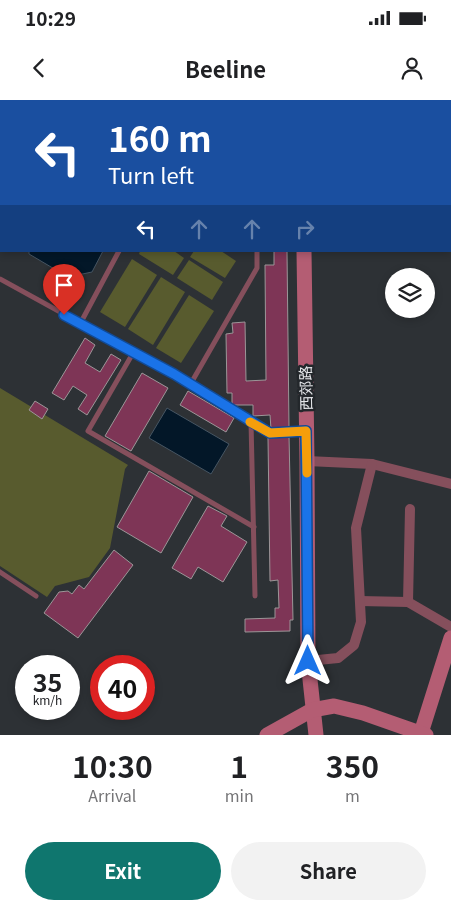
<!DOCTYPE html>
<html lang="en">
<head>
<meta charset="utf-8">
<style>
	body { margin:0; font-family:Georgia,"Noto Sans SC",serif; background:#f2f2f2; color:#202124; height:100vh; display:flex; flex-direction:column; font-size:19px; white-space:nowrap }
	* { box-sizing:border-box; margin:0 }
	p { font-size:16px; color:#757577 }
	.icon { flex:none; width:28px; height:28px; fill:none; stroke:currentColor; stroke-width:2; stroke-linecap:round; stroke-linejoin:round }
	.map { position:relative; height:635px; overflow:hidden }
	.side { display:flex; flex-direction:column; background:#fff; flex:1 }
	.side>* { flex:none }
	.guide { position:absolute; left:0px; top:0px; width:451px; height:152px; box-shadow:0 2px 8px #0003; background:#1a4fa0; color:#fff; overflow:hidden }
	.fabs { position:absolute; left:385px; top:168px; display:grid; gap:10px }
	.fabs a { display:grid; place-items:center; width:50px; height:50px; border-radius:50%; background:#fff; box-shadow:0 2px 8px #0003; font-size:25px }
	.speed { position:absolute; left:15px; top:555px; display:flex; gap:10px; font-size:25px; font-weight:700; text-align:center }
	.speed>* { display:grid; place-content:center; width:65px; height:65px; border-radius:50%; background:#fff; box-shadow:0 2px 8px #0003; line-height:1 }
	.speed small { font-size:12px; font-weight:400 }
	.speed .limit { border:8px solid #d22; background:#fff; color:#111 }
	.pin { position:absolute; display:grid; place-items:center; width:42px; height:42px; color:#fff; margin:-51px -21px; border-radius:50% 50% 50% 0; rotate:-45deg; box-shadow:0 0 5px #0007 }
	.pin .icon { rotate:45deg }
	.me { position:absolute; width:55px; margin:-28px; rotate:0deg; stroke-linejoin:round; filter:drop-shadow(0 0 4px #0008) }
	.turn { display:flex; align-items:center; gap:18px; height:105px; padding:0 25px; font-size:22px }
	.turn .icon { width:65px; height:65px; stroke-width:2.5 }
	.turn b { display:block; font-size:35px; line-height:42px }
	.lanes { display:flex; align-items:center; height:48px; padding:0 25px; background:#0003; justify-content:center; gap:25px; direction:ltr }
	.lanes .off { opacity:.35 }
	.eta { display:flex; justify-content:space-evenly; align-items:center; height:85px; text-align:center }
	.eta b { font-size:30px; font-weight:700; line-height:35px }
	.cta { display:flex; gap:10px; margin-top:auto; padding:10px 25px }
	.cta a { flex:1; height:58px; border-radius:30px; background:#0f766e; color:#fff; font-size:20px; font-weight:700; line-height:58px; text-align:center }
	.cta a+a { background:#f2f2f2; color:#202124 }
	.status { display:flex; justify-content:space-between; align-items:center; height:35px; padding:0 25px; background:#fff; direction:ltr }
	.status svg { height:14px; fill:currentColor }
	header { display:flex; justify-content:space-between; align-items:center; height:65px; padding:0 25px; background:#fff; font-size:22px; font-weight:700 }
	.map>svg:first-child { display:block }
</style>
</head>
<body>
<div class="status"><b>10:29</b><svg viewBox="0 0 49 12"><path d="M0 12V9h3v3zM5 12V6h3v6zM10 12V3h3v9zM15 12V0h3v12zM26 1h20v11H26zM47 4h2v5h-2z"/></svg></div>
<header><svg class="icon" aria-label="back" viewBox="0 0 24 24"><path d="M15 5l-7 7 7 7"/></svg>Beeline<svg class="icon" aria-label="person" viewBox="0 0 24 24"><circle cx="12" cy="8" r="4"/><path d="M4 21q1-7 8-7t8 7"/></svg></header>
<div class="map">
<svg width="451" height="635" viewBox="0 0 451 635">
	<rect width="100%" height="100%" fill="#2d3135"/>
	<g fill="#585b2e">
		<polygon points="140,151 174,151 184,158 173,175 139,154"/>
		<polygon points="194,151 221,151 236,161 225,178 190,157"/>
		<polygon points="132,159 157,175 125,227 100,212"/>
		<polygon points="189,160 223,182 212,200 177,178"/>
		<polygon points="161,177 185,192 153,245 128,229"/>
		<polygon points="189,195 214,211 181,263 156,248"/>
		<polygon points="0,288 128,365 125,369 110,448 89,477 55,486 47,497 0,466"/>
	</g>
	<g fill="#031728" stroke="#465562">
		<polygon points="29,151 103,151 92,172 68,177 29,154"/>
		<polygon points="167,308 229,344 211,374 149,338"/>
	</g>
	<g fill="#7e3556" stroke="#9c9698">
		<polygon points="274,151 287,151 289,328 271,329 270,315 253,316 253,305 232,305 232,293 227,293 226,234 233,233 232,223 245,222 246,281 266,280 265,165 274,165"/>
		<polygon points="85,238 95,245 85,263 100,272 111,254 121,260 87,315 78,309 87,295 73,286 64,300 52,293"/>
		<polygon points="142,273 168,288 131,351 105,336"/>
		<polygon points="188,291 234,318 226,332 180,305"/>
		<polygon points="35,301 48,309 42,319 29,310"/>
		<polygon points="289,336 293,520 290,520 290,531 245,532 245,519 275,518 275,508 279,508 278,480 270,481 268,338"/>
		<polygon points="149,371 193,397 161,453 117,427"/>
		<polygon points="208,406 227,416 221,426 247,442 223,482 198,467 191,479 172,468"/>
		<polygon points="114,450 133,465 78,538 44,513 59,492 68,491 72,494 79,485 84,489"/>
	</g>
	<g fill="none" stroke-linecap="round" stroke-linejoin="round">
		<g stroke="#854f5c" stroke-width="5">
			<polyline points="22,0 24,1"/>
			<polyline points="54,1 55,0"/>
			<polyline points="192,1 193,0"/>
			<polyline points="0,87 1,85"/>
			<polyline points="0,179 173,274 270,333 305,331"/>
			<polyline points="80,224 119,151"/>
			<polyline points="133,253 88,331 254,427"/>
			<polyline points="190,285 257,168 257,151"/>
			<polyline points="251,322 255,496"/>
			<polyline points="0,472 36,496"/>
		</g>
		<g stroke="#854f5c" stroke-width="10">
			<polyline points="307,361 372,364 451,384"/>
			<polyline points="360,501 408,502 451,527"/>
			<polyline points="408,502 410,409"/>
			<polyline points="308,561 338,558 354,545 361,522 356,428 372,364"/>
		</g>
		<g stroke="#b45d73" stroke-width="15">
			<polyline points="289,0 289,1"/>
			<polyline points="304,151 307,361 308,561 316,635"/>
			<polyline points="421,633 451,538"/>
			<polyline points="267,635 312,610 334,606 363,613 426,635"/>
		</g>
	</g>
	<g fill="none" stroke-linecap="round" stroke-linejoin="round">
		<defs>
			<polyline id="route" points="64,215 174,274 270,333 306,331 308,561"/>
		</defs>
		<use href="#route" stroke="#114b97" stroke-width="12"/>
		<use href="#route" stroke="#1a73e8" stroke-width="9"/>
		<polyline stroke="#f59e0b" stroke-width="9" points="250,322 270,333 306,331 307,373"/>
	</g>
	<g text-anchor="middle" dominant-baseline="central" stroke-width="5" stroke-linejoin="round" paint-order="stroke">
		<g font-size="15" fill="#e4e6e9" stroke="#23272b">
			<text transform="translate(305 288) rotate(-91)">西郊路</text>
		</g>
	</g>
</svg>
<div class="fabs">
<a><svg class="icon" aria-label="layers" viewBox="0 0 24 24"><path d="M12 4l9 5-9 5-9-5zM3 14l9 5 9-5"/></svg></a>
</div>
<div class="speed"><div>35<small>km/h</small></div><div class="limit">40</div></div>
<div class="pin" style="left:64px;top:215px;background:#d93025"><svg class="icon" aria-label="arrive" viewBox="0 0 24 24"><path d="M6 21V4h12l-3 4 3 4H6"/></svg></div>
<svg class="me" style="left:308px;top:561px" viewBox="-20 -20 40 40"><path d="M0-17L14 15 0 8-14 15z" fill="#1a73e8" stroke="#fff" stroke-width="4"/></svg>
<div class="guide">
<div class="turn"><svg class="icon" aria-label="left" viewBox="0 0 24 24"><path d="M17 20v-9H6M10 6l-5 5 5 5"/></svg><div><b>160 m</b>Turn left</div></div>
<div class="lanes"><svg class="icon" aria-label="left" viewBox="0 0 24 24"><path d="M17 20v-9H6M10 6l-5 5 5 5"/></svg><svg class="icon off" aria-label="ahead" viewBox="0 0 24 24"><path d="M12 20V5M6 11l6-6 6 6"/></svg><svg class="icon off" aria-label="ahead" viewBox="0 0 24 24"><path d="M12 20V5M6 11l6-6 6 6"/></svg><svg class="icon off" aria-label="right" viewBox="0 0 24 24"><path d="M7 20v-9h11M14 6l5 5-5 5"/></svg></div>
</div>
</div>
<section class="side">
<div class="eta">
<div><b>10:30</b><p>Arrival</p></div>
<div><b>1</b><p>min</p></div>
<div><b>350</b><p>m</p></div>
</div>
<div class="cta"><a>Exit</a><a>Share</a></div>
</section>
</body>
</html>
